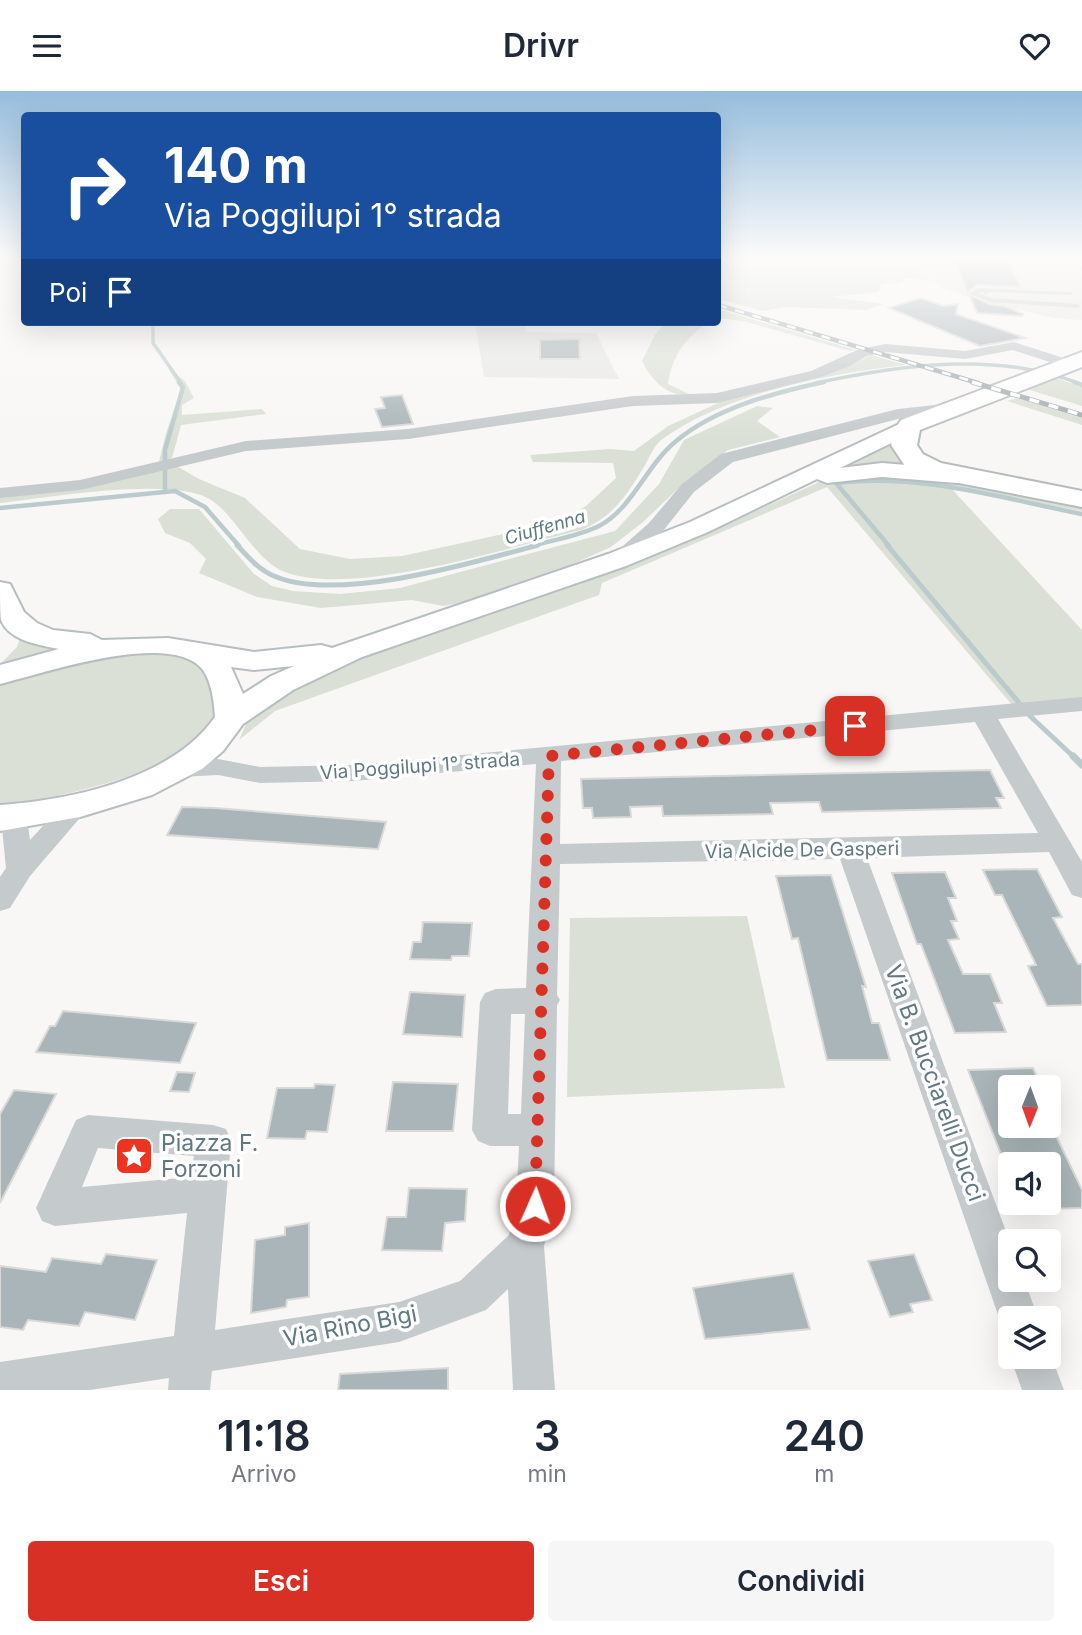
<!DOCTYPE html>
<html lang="it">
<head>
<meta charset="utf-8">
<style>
	body { margin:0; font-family:Inter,sans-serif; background:#f6f6f7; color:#1f2937; height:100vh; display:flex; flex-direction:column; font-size:26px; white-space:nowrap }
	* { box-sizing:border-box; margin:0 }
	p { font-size:23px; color:#747a83 }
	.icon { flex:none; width:38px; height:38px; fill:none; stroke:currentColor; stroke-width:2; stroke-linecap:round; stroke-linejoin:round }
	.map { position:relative; height:1299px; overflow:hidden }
	.drawer { display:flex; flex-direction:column; background:#fff; flex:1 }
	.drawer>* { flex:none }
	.top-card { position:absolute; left:21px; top:21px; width:700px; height:214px; border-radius:7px; box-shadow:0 7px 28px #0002; background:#1a4fa0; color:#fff; overflow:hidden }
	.needle { width:46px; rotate:181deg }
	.fabs { position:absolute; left:998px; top:984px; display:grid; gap:14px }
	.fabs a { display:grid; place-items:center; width:63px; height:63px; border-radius:7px; background:#fff; box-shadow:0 7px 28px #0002; font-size:35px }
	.pin { position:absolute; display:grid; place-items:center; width:60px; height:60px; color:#fff; margin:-30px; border-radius:14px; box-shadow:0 4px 10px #0006 }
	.me { position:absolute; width:77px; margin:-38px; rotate:2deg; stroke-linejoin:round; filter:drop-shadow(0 0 5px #0008) }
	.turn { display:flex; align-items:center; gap:24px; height:147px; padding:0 28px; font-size:32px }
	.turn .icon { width:91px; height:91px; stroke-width:2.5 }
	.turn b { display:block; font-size:49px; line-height:60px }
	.then { display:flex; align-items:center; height:66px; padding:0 28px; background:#0003; gap:14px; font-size:26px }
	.eta { display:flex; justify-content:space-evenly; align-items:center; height:119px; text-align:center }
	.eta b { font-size:42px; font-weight:600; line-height:49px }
	.primary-button { display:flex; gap:14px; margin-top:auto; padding:14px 28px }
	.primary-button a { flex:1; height:80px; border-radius:7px; background:#d93025; color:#fff; font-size:28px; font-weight:600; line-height:80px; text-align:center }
	.primary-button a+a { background:#f6f6f7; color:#1f2937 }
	header { display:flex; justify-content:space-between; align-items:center; height:91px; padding:0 28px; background:#fff; font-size:32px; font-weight:600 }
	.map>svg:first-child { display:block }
</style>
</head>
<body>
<header><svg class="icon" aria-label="menu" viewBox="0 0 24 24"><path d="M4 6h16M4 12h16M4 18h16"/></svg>Drivr<svg class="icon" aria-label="heart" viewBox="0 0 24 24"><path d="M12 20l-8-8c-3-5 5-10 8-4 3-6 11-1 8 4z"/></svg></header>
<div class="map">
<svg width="1082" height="1299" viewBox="0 0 1082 1299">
	<rect width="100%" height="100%" fill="#f8f7f5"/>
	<g fill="#e6e7e6">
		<polygon points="902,166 1082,166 1082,229 1055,227 988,212 942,197"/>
		<polygon points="475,231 525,231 526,241 596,242 619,288 484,286"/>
	</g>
	<g fill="#dae0d5">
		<polygon points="750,166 902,166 931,190 906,187 901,192 882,193 878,201 831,206 884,213 866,219 784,216 763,220 718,208 718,169"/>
		<polygon points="718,218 856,259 850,260 743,230 718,227"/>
		<path d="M666,231H710C686,245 672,265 668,293L689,303C667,307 651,288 642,270L655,244Z"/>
		<path d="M871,264L906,274C831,282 723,303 661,349C654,355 649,367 644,376C626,405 614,425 581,439C510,456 353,507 285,481C257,471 238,429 214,411C180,383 45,407 0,412V405L173,373L199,388L245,407L300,458L350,468L402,465L559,431L586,415L616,387L613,372L533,371L530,364L610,358L634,360L668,335L729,307L788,294L851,274Z"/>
		<polygon points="168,277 185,290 194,307 182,314 182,324 262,318 266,323 181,334 172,367 159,371 166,342 181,299"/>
		<polygon points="1050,285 1082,296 1082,315 1020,296"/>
		<polygon points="1017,307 1082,327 1082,334 1007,310"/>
		<polygon points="757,315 773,317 757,330 780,346 728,359 685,391 643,431 611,456 573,473 474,509 443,515 412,509 321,517 257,506 199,482 206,468 190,452 165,442 158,428 170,418 199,418 254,483 272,495 293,500 340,503 400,497 615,440 659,393 684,349"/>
		<path d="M892,346C891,361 902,370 914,378L825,380Z"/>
		<polygon points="870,383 947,391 1082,415 1082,420 950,396 1082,539 1082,609 1013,615 827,396 602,492 599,504 275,620 239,649 251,622 324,578 493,522 623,474 708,442 819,391"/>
		<polygon points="22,540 68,556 1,572 17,556"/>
		<path d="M142,559C171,564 207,564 215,598C234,675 69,701 18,714L0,712V591L64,573Z"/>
		<polygon points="747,825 785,997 567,1006 570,827"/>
	</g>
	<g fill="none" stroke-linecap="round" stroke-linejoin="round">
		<g stroke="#bbcacc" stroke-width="3.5">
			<polyline points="153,231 153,252 181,292"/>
			<path d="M816,292C900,274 996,260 1078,292"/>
		</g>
		<g stroke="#bbcacc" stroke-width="4.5">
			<polyline points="1074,291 1082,294"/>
			<polyline points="165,401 165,359 183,296 179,291"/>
			<polyline points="0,417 175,400 205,416 239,455"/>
			<path d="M532,455C553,449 579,445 599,435C632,418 646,375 675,351C715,317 773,302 824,291"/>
			<path d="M889,455L836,392C920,382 1000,407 1082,423"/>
		</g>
		<g stroke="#bbcacc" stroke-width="5">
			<path d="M237,454C248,466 259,479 274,485C336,512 473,472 538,454"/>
			<polyline points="887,454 1030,625 1075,667"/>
		</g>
		<polyline stroke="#bbcacc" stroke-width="7" points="1073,665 1082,674"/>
	</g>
	<g fill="#a9b5b8" stroke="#d9d9d7" stroke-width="2">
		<polygon points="954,166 1006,166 1021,196 978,194 970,199 968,203"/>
		<polygon points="969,203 989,213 1004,215 1023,223 1022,225 977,222"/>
		<polygon points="921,207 943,215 958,213 956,223 1025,247 980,255 889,217"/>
		<polygon points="579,248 580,268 540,268 540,249"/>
		<polygon points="402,304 413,333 382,336 375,318 385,317 381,306"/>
		<polygon points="990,679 1004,707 996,707 1001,717 822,721 819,711 778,712 770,712 773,723 663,725 662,715 630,716 631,726 593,727 592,717 583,717 581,688"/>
		<polygon points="182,716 215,717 386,731 378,758 167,744"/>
		<polygon points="1037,778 1062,826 1053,827 1078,873 1082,873 1082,914 1047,915 1028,875 1036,874 1002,804 995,804 983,779"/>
		<polygon points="945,781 956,807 948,807 957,830 951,830 959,848 948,849 963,883 990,883 1002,912 994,912 1006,941 955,942 921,853 917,853 892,782"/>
		<polygon points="831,784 866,896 862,895 872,932 879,932 890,969 827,969 798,847 792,848 776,785"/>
		<polygon points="423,831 472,832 469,865 452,865 451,869 410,868 413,851 421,851"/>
		<polygon points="410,901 465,904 462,946 403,943"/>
		<polygon points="63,920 108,924 196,932 180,972 36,961 50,935 55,935"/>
		<polygon points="1033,977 1041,996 1010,996 1010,1045 1048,1044 1048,1028 1082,1099 1082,1117 1048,1118 1048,1073 1010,1073 1008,1081 968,979"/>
		<polygon points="177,981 195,982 189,1001 170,1000"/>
		<polygon points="393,991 458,993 453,1040 386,1040"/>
		<polygon points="315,993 335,994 327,1041 307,1040 305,1048 267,1047 277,997 314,997"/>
		<polygon points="14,999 56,1003 0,1112 0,1023"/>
		<polygon points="409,1097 467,1098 465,1130 445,1132 442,1160 382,1159 387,1126 406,1126"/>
		<polygon points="309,1132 309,1206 287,1209 286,1216 251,1222 255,1149 285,1144 285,1136"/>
		<polygon points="106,1163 157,1169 135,1229 85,1221 79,1235 28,1229 23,1239 0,1236 0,1175 46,1181 52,1167 101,1173"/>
		<polygon points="914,1163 932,1209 910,1213 913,1221 890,1226 868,1170"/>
		<polygon points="793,1182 810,1238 705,1248 693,1197"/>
		<polygon points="448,1277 448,1299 338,1299 340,1283"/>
	</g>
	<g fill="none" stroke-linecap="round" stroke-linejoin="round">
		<defs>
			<path id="secondary" d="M910,328L918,329L921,334L918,339L840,377L882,372L957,378L965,380L969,385L965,390L957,392L882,386L827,392L817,388L708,441L626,475L362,566L293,599L243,633L223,660L202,678L152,704L80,726L0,740V714C71,709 172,688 215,626C214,611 212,592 203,579C171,538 42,583 0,593V574L59,558C40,554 9,550 1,529C0,520 0,501 0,491L10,493L24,521L37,532L53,539L90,543L102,549L168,547L254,561L321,554L332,557L608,463L690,431ZM294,575L271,585L243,603L231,576L254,579Z"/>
			<polygon id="primary" points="1082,261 1082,276 920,339 917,354 923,363 941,372 1082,400 1082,416 923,385 905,375 891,354 893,341 901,329"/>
		</defs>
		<use href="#secondary" stroke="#b7bec1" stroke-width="4"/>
		<use href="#primary" stroke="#b6bcbe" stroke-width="4"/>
		<g fill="#c5cacc" fill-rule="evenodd">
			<polygon points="1082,175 1082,179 1075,177 1076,176"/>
			<polygon points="978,197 1071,201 1073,204 991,201 985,204 983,201 978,202 991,207 1078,213 1081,215 1078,217 990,211 971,203 971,201"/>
		</g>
		<g fill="#c5cacc" fill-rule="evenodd">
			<polygon points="1014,251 1073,270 1075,273 1068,277 1013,259 965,268 885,261 867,265 848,276 821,286 717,312 633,315 408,348 246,360 80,399 0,407 0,397 80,389 246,350 408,338 633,305 717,302 811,280 857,259 885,253 965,260"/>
			<polygon points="953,312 958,314 961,317 958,320 898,328 733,371 694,401 663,440 624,473 617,475 607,469 649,432 682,393 721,363 898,318"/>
			<path d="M1082,606V620L998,628L1082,771V807L1072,804L1049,761L867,767L1010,1151V1188H1024L1038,1227H1010V1244L1004,1241L840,768L560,773L557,904L560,909L557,914L554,1115L544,1155L555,1299H513L508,1198L486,1219L399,1251L212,1280L210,1299H168L169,1287L90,1299H0V1271L174,1245L187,1122L55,1135L42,1130L36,1117L76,1029L88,1024L213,1034L226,1038L231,1050L215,1239L399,1211L460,1190L509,1144L516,1115L519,1055H490L478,1050L472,1039L480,911L485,902L496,898L526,897L536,673L354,690L260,692L218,684L178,686L169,684L165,678L169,672L218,668L260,676L354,674ZM975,631L1038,742L560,753L561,670ZM511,923H525L521,1023H508ZM98,1057L194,1065L191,1086L82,1096Z"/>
			<polygon points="76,706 85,709 89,715 85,721 30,785 10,817 0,820 0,786 6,777 1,727 5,720 14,718 23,720 27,727 30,749 67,709"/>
			<polygon points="1048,1257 1064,1299 1022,1299 1010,1265 1048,1265"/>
		</g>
		<use href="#secondary" fill="#fff" fill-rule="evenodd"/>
		<use href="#primary" fill="#fff" fill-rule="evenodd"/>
		<defs>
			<polyline id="rail-far1" points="718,214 978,292"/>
			<polyline id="rail" points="972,291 1082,324"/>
		</defs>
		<use href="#rail-far1" stroke="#a3acb0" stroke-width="4.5"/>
		<use href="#rail" stroke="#a3acb0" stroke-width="5"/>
		<use href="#rail-far1" stroke="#fff" stroke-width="2.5" stroke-dasharray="9" stroke-linecap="butt"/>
		<use href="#rail" stroke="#fff" stroke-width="3.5" stroke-dasharray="10" stroke-linecap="butt"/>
	</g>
	<linearGradient id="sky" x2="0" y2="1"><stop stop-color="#96bddd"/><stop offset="0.48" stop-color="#fcfbfa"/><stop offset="1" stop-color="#fcfbfa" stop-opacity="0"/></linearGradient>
	<rect width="1082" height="348" fill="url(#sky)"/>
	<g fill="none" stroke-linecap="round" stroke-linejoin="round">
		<polyline stroke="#d93025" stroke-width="12" stroke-dasharray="0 21.6" points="535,1115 549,665 855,635"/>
	</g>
	<defs>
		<symbol id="sight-square" viewBox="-11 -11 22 22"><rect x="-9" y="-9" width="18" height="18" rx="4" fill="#ed3420" stroke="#fff"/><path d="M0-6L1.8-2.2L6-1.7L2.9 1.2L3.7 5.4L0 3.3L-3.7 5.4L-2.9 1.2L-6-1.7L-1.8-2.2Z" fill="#fff"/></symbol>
	</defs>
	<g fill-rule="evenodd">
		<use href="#sight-square" x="112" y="1043" width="44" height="44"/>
	</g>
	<g text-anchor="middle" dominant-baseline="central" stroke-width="7" stroke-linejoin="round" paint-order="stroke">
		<g font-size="18" font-style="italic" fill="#5c787c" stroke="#fff">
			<text transform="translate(545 436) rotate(-16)">Ciuffenna</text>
		</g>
		<g font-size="19" fill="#617881" stroke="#fff">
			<text transform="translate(420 675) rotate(-4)">Via Poggilupi 1° strada</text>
			<text transform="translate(802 759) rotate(-1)">Via Alcide De Gasperi</text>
		</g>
		<g font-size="23" fill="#617881" stroke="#fff">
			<text transform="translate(935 992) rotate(70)">Via B. Bucciarelli Ducci</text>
			<text transform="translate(350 1235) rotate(-11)">Via Rino Bigi</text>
		</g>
		<g font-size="23" fill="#617881" stroke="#fff" text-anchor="start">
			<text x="161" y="1052">Piazza F.<tspan x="161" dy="26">Forzoni</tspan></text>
		</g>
	</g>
</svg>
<div class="fabs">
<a><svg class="needle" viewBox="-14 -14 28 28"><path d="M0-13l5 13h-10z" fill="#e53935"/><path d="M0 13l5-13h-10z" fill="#747a83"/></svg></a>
<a><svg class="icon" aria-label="sound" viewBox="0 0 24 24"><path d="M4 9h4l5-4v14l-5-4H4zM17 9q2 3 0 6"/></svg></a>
<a><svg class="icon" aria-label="search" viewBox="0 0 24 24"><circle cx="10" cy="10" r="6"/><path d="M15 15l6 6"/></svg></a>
<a><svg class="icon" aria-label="layers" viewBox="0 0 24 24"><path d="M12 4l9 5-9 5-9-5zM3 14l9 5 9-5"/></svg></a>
</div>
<div class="pin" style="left:855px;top:635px;background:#d93025"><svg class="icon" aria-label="arrive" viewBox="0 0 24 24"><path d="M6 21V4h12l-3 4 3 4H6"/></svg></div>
<svg class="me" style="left:535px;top:1115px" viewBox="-20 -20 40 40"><circle r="17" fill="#d93025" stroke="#fff" stroke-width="3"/><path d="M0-11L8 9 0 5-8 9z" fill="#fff"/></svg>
<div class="top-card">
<div class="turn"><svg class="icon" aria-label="right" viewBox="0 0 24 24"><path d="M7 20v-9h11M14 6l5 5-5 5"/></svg><div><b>140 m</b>Via Poggilupi 1° strada</div></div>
<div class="then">Poi<svg class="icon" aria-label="arrive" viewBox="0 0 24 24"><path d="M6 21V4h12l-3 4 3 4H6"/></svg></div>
</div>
</div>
<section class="drawer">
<div class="eta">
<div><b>11:18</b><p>Arrivo</p></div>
<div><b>3</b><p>min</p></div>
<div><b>240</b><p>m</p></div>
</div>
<div class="primary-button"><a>Esci</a><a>Condividi</a></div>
</section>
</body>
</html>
